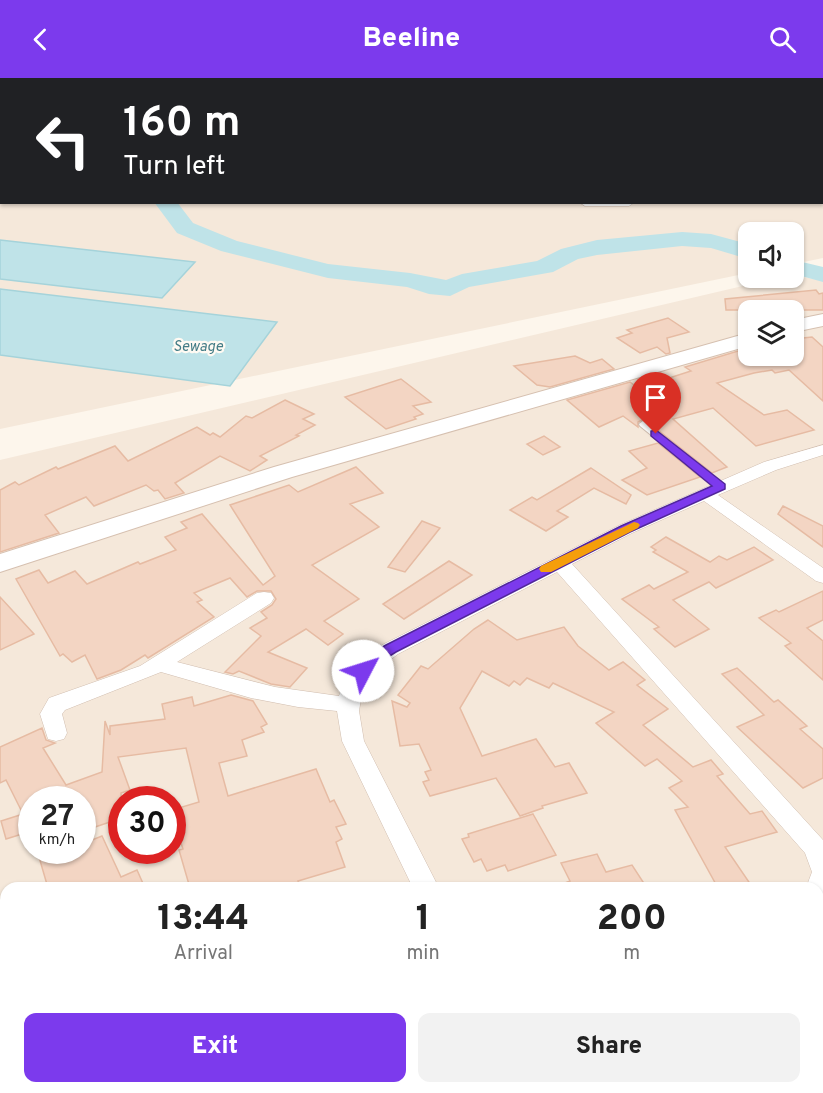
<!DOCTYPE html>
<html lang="en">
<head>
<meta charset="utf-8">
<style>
	body { margin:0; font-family:Overpass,sans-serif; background:#f2f2f2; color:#222; height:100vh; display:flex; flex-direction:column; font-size:22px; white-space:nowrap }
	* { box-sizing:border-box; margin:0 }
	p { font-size:20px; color:#767676 }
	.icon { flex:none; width:33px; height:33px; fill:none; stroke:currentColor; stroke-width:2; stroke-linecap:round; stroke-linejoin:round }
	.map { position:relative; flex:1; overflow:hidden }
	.sheet { position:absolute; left:0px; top:804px; width:824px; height:212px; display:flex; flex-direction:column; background:#fff; border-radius:18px 18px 0 0; box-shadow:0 2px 4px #0004 }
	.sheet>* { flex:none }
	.banner { position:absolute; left:0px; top:0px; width:824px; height:126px; box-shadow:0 2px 4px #0004; background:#202124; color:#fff; overflow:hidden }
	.controls { position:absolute; left:738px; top:144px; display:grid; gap:12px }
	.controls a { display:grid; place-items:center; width:66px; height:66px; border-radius:12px; background:#fff; box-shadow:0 2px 4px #0004; font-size:30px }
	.speed { position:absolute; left:18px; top:708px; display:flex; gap:12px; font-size:30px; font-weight:700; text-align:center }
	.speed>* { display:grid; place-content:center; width:78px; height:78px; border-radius:50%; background:#fff; box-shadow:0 2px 4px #0004; line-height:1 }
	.speed small { font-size:15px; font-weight:400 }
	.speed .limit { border:9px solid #d22; background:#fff; color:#111 }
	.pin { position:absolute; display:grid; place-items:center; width:51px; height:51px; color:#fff; margin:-62px -26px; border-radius:50% 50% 50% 0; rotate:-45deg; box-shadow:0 0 6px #0007 }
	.pin .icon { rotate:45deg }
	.me { position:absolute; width:66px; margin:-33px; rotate:50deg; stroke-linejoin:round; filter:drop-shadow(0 0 4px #0008) }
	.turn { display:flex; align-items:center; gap:21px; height:126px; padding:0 24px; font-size:27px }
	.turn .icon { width:78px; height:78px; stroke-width:2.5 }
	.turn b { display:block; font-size:42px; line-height:51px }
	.eta { display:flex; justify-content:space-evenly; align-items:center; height:102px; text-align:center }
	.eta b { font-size:36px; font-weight:800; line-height:42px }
	.button { display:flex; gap:12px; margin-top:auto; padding:12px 24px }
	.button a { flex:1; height:69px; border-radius:12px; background:#7c3aed; color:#fff; font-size:24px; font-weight:800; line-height:69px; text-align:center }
	.button a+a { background:#f2f2f2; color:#222 }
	header { display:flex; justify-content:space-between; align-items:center; height:78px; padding:0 24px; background:#7c3aed; color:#fff; font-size:27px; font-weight:800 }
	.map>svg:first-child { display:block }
</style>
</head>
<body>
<header><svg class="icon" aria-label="back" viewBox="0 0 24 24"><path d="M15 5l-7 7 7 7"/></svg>Beeline<svg class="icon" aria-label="search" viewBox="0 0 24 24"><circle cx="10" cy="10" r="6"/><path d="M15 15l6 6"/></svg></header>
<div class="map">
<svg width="823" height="1015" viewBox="0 0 823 1015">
	<rect width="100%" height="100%" fill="#fdf6ec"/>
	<g fill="#f5e8da" fill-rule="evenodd">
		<path d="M0,0H823V180L794,186V154H748V195L0,351ZM2,2H822V124H2Z"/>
		<path d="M794,197L823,203V1015H0V382L777,200H794ZM748,232H794V278H748ZM32,722H82V772H32ZM122,722H172V772H122ZM6,810H818V1010H6Z"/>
	</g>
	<g fill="#bfe3e8" stroke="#a5d3da" stroke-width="1.5">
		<polygon points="0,162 195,184 162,220 0,201"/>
		<polygon points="0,211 277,244 230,308 0,277"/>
	</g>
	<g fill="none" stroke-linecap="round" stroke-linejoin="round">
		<polyline stroke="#a5d3da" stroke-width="3" points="122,2 126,0"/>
		<g fill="#bfe3e8" fill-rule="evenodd">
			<rect x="0" y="18" width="2" height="10"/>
			<polygon points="154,124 177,124 193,145 237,163 328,186 410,195 446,202 462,196 537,183 561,171 597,162 682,154 711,156 748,166 748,181 711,170 682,168 597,177 578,181 553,194 469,209 450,218 429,216 407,209 328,200 221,173 177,155"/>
			<polygon points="794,182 823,189 823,204 794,196"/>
		</g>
	</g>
	<g fill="#f3d5c3" stroke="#e6bba3" stroke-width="1.5">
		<polygon points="816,212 819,216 823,215 823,232 726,232 725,221"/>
		<polygon points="668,240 689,254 667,260 670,275 666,276 657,269 640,275 617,260 632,255 627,252"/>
		<polygon points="812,259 823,269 823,323 789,292 775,295 772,292 754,295 717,305 764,337 787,332 814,352 756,368 713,330 673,341 727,389 712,395 644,341 638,344 638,349 623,338 599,349 567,322 630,304 638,310 691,293 685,289 748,270 748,278 794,278 794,261"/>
		<polygon points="575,278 590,285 602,281 614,291 550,309 537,307 514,288"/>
		<polygon points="401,301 431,324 413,328 423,336 414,339 416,341 386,351 345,319"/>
		<polygon points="285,322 314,336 303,341 315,347 296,357 299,358 260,378 267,382 250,393 220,378 175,405 184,415 165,421 158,412 154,413 146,407 94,428 86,419 45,437 59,455 0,474 0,412 15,404 19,407 56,389 58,391 115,368 128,383 197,349 210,357 213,355 220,359 246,338 252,340"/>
		<polygon points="544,358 560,369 543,377 527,366"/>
		<polygon points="658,365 700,399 647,417 622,402 647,390 629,373"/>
		<polygon points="356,389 383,415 350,426 379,449 312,487 359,521 324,543 343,556 328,567 306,551 268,574 307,590 290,609 271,606 239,593 233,596 225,594 261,558 250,550 267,540 261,534 272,527 276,521 271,513 257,513 247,519 230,500 194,515 202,522 197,524 214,539 148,580 145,577 121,592 97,601 85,577 72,584 63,576 60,578 16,501 39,492 48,505 75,493 87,506 138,484 140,486 176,472 165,459 187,450 181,444 202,436 263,507 275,498 230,427 289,407 298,414"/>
		<polygon points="591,390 631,417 626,426 594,410 557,433 568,439 546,453 510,432 532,419 537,422"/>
		<polygon points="783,428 823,448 823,469 778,436"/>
		<polygon points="422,443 440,450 405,494 388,489"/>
		<polygon points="666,459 710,484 719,478 727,482 754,469 773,482 716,510 709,504 673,522 709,551 675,569 654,551 659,549 622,521 649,507 654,511 688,494 653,474 656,472 651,469"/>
		<polygon points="449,483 472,497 404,541 383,526"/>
		<polygon points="823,513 823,542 807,550 823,563 823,602 785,568 791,565 759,540 776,532 779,534"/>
		<polygon points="0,519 34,556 0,572"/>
		<polygon points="488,542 517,562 564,549 578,568 609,592 623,584 645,602 637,607 668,631 643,647 693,689 711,682 723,696 717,698 750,736 762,733 777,754 725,769 753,810 718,810 675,732 688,729 669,710 682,703 657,681 645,688 596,645 614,634 553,605 549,610 527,600 520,607 514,603 509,608 482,593 460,630 482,678 536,661 555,689 569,685 587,715 542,728 543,730 520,738 496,700 430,718 423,704 429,702 425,694 431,692 419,666 400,668 392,623 407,629 410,625 398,617 421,588 428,591 474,551"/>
		<polygon points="737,590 774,624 778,622 807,648 800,651 823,671 823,700 803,710 737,649 764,637 722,596"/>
		<polygon points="231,617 253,623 267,646 261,649 264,654 242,662 247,678 219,685 228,718 316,691 330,724 334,722 346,746 336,749 342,761 336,764 345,789 298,803 301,810 190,810 179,772 183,771 172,739 172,732 199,724 186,670 118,679 130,712 121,715 122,740 95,749 85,722 32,722 32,753 6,761 1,743 23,736 6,702 0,705 0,669 42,650 46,662 55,665 43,670 66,707 102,694 105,643 110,657 110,648 165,641 162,626 192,619 194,628"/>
		<polygon points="533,736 556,777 508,793 505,787 487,793 481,781 474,784 462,761 469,759 468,756"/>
		<polygon points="102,758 121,799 137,792 145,810 48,810 39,779 57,772 82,772 82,766"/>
		<polygon points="597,776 606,794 632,787 647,810 566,810 565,805 570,803 561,785"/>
	</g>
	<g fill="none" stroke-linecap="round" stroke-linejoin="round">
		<defs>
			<polygon id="lane" points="643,343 724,407 726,409 724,411 718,411 640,348 639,346"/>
			<g id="street">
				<polygon points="376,0 387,0 375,2"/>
				<polygon points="499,0 509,0 498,2"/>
				<polygon points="617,0 635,0 636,2 618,2"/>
				<polygon points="747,0 757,0 747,2"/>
				<rect x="822" y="10" width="1" height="6"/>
				<rect x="822" y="57" width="1" height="6"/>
				<rect x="822" y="77" width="1" height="10"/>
				<polygon points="579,124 635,124 629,128 585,128"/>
				<path d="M823,367V377L776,392L718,417L823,490V505L816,503L704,423L632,455L572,486L823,762V847L818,845V810H806L812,794L805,775L557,494L398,576L374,594L363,609L359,633L364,663L439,810H413L342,663L337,633L298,629L251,620L161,594L65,632L62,636L67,655L64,661L56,663L48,661L40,636L49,620L140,588L257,515L264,514L271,515L274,520L271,525L177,584L275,609L339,618C347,594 363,579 384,566L620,447L764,384Z"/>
				<polygon points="505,1010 535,1010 538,1015 507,1015"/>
			</g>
			<g id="secondary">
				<polygon points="823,236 823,248 794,254 794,242"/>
				<polygon points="748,255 748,268 292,399 0,494 0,476 274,389"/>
			</g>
		</defs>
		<use href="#lane" stroke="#d1beb0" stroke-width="2"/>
		<use href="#street" stroke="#d1beb0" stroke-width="1"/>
		<use href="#secondary" stroke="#d6c0b0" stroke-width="2"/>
		<use href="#lane" fill="#fff" fill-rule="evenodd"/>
		<use href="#street" fill="#fff" fill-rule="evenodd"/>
		<use href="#secondary" fill="#fff" fill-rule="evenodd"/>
	</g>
	<path fill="#7c3aed" stroke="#51269a" stroke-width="1.5" d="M656,352L725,406V411L630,454L396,574L380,584L368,597H357L355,593C363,581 374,574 386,567L621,448L712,408L651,358V353Z"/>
	<polygon fill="#f59e0b" points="634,444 638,445 640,447 638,450 551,494 541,494 539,491 541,488"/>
	<g text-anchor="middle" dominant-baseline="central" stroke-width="4.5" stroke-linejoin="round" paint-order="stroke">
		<g font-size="15" font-style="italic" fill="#437c86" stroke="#fffaf3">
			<text x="198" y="269">Sewage</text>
		</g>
	</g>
</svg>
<div class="controls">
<a><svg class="icon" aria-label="sound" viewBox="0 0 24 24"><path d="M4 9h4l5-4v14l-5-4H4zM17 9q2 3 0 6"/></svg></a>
<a><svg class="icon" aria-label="layers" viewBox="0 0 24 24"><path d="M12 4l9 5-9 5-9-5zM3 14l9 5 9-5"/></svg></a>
</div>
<div class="speed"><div>27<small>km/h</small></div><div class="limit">30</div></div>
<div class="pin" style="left:656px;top:356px;background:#d93025"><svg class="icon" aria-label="arrive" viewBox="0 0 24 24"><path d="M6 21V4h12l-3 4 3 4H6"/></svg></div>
<svg class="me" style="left:363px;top:593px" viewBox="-20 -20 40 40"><circle r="19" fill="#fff"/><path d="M0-13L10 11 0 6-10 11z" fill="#7c3aed"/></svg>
<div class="banner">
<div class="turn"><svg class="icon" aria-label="left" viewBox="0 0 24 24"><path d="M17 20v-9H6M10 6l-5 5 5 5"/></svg><div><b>160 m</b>Turn left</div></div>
</div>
<section class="sheet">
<div class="eta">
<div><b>13:44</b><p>Arrival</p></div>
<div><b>1</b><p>min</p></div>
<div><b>200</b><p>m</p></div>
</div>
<div class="button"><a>Exit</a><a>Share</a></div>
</section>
</div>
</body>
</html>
